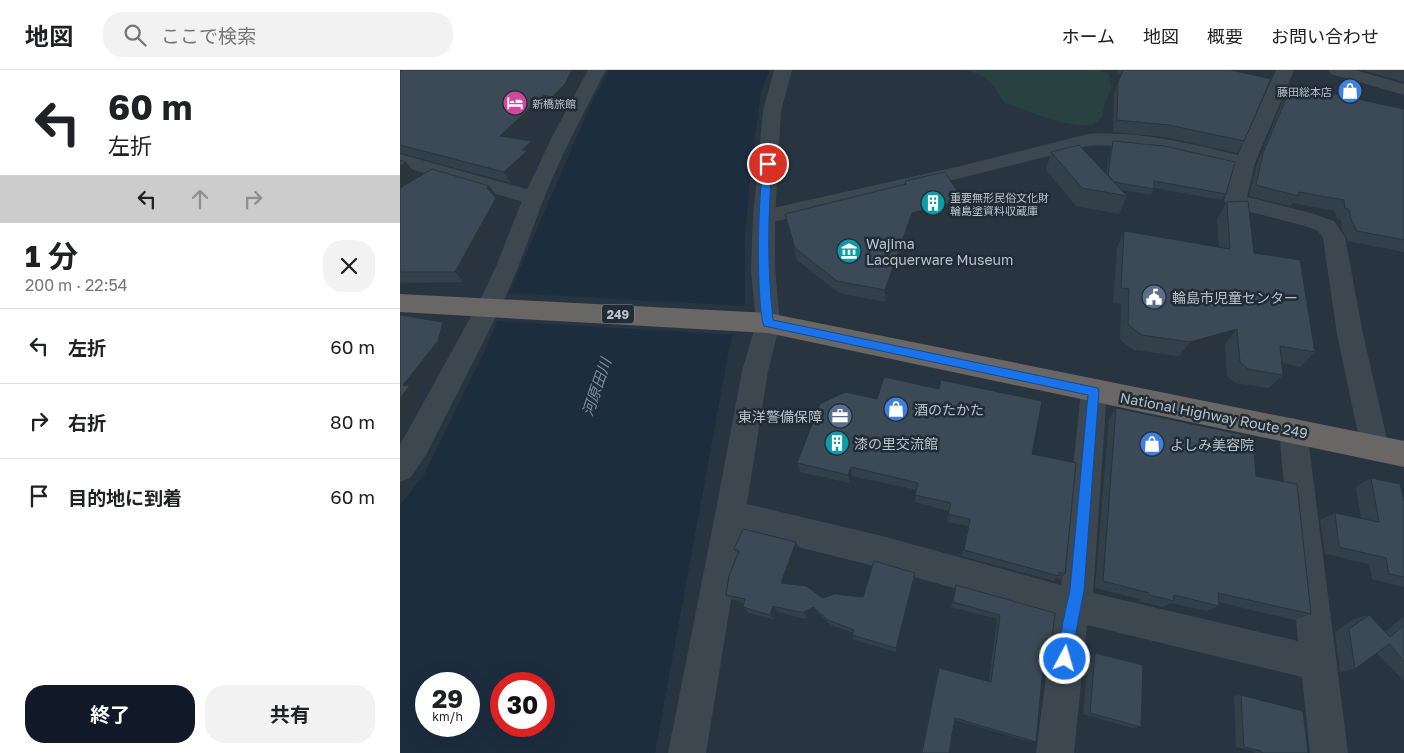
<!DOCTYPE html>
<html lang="ja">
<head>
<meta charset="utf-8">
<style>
	body { margin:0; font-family:"Golos Text","Noto Sans JP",sans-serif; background:#f2f2f2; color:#202124; height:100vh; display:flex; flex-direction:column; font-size:19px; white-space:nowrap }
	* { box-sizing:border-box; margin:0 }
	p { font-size:16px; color:#757577 }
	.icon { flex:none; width:28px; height:28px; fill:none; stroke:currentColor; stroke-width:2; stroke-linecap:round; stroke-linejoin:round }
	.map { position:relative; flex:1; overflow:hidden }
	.drawer { display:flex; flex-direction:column; background:#fff; width:400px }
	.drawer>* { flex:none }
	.banner { background:#fff; color:#202124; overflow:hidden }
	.speed { position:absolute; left:15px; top:602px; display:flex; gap:10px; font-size:25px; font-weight:700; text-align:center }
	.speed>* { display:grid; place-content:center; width:65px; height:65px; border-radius:50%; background:#fff; box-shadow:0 5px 20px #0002; line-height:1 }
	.speed small { font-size:12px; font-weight:400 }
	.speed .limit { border:8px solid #d22; background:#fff; color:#111 }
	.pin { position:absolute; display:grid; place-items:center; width:42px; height:42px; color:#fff; margin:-21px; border:2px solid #fff; border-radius:50%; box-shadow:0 1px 5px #0007 }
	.me { position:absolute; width:55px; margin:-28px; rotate:6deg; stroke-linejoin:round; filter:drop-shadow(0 0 4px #0008) }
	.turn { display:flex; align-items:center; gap:18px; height:105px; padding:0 25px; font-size:22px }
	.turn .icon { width:65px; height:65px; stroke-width:2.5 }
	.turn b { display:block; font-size:35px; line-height:42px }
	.lanes { display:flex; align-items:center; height:48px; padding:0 25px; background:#0003; justify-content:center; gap:25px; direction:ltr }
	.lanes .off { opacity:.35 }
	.round { display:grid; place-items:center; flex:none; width:52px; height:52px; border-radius:20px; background:#f2f2f2 }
	.headline { display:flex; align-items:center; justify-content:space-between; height:85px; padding:0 25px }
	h1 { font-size:30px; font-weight:700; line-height:38px }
	.cta { display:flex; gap:10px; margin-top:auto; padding:10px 25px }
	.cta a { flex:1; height:58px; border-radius:20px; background:#111827; color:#fff; font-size:20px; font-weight:700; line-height:58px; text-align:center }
	.cta a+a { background:#f2f2f2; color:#202124 }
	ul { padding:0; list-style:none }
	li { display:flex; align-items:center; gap:15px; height:75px; padding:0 25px; border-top:1px solid #e0e0e0 }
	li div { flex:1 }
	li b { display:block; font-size:19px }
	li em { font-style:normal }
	header { display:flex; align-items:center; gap:30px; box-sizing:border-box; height:70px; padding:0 25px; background:#fff; border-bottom:1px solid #e0e0e0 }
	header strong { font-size:24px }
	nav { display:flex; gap:28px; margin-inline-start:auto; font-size:18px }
	.search { width:350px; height:45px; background:#f2f2f2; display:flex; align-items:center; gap:12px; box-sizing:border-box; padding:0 18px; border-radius:20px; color:#757577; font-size:19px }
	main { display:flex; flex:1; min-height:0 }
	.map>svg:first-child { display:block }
</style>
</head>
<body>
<header>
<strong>地図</strong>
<div class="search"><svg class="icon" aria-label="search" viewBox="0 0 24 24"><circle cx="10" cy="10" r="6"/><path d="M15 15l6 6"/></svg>ここで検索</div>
<nav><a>ホーム</a><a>地図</a><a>概要</a><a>お問い合わせ</a></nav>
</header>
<main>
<section class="drawer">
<div class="banner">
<div class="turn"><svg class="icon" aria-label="left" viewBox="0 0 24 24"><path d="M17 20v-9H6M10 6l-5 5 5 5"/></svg><div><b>60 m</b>左折</div></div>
<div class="lanes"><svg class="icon" aria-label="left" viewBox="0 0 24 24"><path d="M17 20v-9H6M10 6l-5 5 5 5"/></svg><svg class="icon off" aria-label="ahead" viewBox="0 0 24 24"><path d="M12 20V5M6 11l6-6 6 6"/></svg><svg class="icon off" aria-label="right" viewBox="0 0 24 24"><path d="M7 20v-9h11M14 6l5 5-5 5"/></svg></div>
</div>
<div class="headline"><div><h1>1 分</h1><p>200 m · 22:54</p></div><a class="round"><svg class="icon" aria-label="close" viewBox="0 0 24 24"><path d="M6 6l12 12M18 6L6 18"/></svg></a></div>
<ul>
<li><svg class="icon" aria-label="left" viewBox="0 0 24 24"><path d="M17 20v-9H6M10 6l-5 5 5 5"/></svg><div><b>左折</b></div><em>60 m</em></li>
<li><svg class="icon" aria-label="right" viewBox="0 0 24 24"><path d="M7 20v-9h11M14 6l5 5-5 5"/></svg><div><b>右折</b></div><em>80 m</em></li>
<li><svg class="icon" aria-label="arrive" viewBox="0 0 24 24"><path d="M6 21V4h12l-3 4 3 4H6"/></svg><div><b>目的地に到着</b></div><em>60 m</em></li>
</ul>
<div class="cta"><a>終了</a><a>共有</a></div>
</section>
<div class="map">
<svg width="1004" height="683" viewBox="0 0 1004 683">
	<rect width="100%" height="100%" fill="#283540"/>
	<polygon fill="#2a4141" points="568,0 701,0 709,5 711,19 705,33 702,47 694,54 679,55 660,52 627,41 605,33 592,14 582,6"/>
	<path fill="#1c2d3e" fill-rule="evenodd" d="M209,0H370L361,21L352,88L345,164V233L330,274L255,683H0V435L24,405L84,282L190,36ZM26,614H69V656H26ZM101,614H144V656H101Z"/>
	<polygon fill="#283540" points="107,223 347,236 336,265 95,251"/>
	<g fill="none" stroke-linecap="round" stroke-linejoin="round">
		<g fill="#3c4750" fill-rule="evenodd">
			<path d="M876,0H894L855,93L847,127L911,143L934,151L945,167L963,264L989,378L985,387L975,391L965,387L961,378L937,264L923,168L918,161L905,156L828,136L824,131L834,97C785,84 739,73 688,76L565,107L364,154L356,152L353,147L356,142L364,140L565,95L688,64C740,61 788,73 838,85Z"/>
			<polygon points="0,84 141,123 145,128 141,133 134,135 0,96"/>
			<polygon points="88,230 97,232 100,239 26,385 10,408 0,412 0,375 79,232"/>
			<polygon points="694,310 704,313 707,321 693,523 898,571 879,360 883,351 893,348 903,351 907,360 948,683 910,683 902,607 687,555 674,683 636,683 654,546 482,498 342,463 306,683 268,683 315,445 319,435 330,430 482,466 661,515 681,321 684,313"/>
		</g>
		<g fill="#3c4750" fill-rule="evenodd">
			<path d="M188,0H206C184,42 162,84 144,128C130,165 117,203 100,239L97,246L88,248L79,246L76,239L97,194L123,128L152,67Z"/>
			<polygon points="374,0 392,0 381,41 375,147 375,200 380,253 368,301 345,445 341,455 330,460 319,455 315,445 342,301 356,253 351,200 353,147 363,41"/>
			<polygon points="928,0 955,0 1004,14 1004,25 931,4"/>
		</g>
		<polygon fill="#686765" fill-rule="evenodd" points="0,224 368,243 1004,371 1004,397 368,263 0,242"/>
	</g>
	<g fill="#33404a">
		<polygon points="0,0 182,0 171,25 158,37 149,36 116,69 132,71 138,82 132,89 134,92 111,113 0,83"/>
		<polygon points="718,0 831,0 844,71 837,83 764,67 713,62 714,23 721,4 717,3"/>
		<polygon points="962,0 1004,0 1004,12"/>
		<polygon points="892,15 1004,39 1004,182 948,171 942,160 941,150 937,149 935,141 893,133 891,136 849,126 857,94 885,25"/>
		<polygon points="713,71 826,124 822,130 754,118 751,125 722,120 727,126 719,144 676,136 646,100 651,82 706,104 711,78"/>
		<polygon points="505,111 563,130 562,143 512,155 486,232 439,223 397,190 385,144 505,115"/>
		<polygon points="0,118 97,126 96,128 104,138 64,212 0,213"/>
		<polygon points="827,132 854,183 915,282 900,297 882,293 883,305 869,318 835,313 827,306 825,274 779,286 734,280 722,272 720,268 721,234 713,233 717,178 724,161 819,177 817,149"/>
		<polygon points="716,338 856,406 911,544 894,550 818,532 819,536 806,541 771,533 763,537 740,531 740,529 695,518 709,349"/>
		<polygon points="632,384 665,504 660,509 656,508 654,511 562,486 568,456 547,452 549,441 515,432 517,420 452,406 450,413 400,402 397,393"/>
		<polygon points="971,408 1004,432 1004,516 1003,517 972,509 969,494 925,484 920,450 935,443 961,449 956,416"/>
		<polygon points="396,472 400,480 388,514 423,528 463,527 515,509 496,582 454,570 452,565 453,563 431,555 417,542 408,548 402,548 378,542 375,550 349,543 343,537 344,533 333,530 326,525 338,484 334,479"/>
		<polygon points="556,515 651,577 646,580 645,579 636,672 631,672 555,650 549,683 521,683 538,600 539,598 589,611 597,549 551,537"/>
		<polygon points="969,545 985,562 1004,546 1004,611 977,583 955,599 940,602 935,562 954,549"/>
		<polygon points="695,583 741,657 732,658 683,644 688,586"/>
		<polygon points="841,625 908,683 854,683 854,681 836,677 834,626"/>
	</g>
	<g fill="#29343c">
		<polygon points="172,0 182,0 171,25 158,37 152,27"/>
		<polygon points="144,25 149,36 108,77 100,66"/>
		<polygon points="132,71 138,82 132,89 134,92 111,113 104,102 122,80"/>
		<polygon points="6,92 15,103 0,112 0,96"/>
		<polygon points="89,116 97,126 95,129 87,118"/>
		<polygon points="96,128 104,138 64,212 55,202"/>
		<polygon points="563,130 562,143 512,155 486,232 485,220 512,143"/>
		<polygon points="43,252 53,261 49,280 17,321 22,324 6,344 9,346 0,357 0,328 3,315"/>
		<polygon points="837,259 825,274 779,286 790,272"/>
		<polygon points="451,397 452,406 450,413 448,405"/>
		<polygon points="396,472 400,480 386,519 381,513"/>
		<polygon points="515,503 515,509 496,582 496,578"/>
		<polygon points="373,536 378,542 375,550 370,545"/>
		<polygon points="413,537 417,542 408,548 404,542"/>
	</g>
	<g fill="#3b4a56" stroke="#29343c">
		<polygon points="0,0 172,0 165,14 152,27 144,25 100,66 132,71 122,80 127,81 104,102 0,75"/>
		<polygon points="723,0 831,0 871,9 844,71 769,55 717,50 718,12"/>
		<polygon points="892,15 1004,39 1004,170 957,161 951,149 949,139 945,139 944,130 899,122 898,126 856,115 863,83"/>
		<polygon points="713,71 764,76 835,92 826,124 754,111 754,119 714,112 708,105"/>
		<polygon points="679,75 727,126 682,118 651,82"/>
		<polygon points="0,90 6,92 0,96"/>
		<polygon points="32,99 89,116 87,118 96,128 55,202 0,202 0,118"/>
		<polygon points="545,102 563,130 512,143 485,220 437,211 395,178 385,144 506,114 505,111"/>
		<polygon points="848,131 854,183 900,190 915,282 880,276 883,305 848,299 840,292 837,259 790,272 742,265 731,257 728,253 729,219 721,218 724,161 830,179 827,132"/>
		<polygon points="0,245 43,252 38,271 3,315 10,316 0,328"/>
		<polygon points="484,307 539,319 541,310 642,331 632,384 676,393 665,504 659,502 659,506 564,480 570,449 548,444 551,433 515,425 518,413 451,397 448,405 397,393 420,334 445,322 477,329"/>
		<polygon points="716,338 853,367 856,406 897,414 911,544 818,523 819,536 774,525 774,531 749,525 749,523 703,511"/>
		<polygon points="971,408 1000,414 1004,432 1004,507 989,504 986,488 939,477 935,443 979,452"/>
		<polygon points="343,459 396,472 381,513 406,516 423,528 435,524 463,527 474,491 515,503 496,578 452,565 454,560 428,550 413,537 404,542 398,542 373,536 370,545 343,537 345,529 326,525 329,506 339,481 334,479"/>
		<polygon points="556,515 655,543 651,577 645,575 636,672 555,648 549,683 522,683 539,598 591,612 600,545 553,532"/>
		<polygon points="969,545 990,567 1004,555 1004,591 989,574 955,599 949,559"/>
		<polygon points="695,583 743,595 741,657 690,643"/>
		<polygon points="841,625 903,641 908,683 862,683 861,681 844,677"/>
	</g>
	<path fill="#1a73e8" stroke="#114b97" d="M365,92L372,94C368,148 367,196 373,250L698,318L699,321L684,520L670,594L665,596L660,594L658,589L663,552L670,520L688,325L364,256C356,236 357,113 365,92Z"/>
	<defs>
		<symbol id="shop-disc" viewBox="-11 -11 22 22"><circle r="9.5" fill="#3f7fe0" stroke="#212c36"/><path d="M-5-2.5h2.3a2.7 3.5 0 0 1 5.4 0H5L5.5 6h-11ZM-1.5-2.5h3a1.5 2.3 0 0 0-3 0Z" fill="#fff"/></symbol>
		<symbol id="hotel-disc" viewBox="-11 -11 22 22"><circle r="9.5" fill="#d1479c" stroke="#212c36"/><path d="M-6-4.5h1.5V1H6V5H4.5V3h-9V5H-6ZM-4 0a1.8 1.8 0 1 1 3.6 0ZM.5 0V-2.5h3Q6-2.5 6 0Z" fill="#fff"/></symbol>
		<symbol id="building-disc" viewBox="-11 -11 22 22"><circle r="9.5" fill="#0f9aa8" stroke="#212c36"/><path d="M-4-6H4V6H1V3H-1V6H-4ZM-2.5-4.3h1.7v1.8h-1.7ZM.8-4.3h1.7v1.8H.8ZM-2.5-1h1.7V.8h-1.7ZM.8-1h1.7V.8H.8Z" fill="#fff"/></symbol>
		<symbol id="museum-disc" viewBox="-11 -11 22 22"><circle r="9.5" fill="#0f9aa8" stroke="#212c36"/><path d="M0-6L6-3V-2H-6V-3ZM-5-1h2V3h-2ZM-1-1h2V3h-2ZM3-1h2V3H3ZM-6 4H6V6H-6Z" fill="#fff"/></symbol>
		<symbol id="civic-disc" viewBox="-11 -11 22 22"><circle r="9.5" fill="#5c6f8a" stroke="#212c36"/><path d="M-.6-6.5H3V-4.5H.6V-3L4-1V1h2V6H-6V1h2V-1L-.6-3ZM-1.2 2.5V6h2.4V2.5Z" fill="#fff"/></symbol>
		<symbol id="office-disc" viewBox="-11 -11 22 22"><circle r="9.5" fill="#5c6f8a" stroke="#212c36"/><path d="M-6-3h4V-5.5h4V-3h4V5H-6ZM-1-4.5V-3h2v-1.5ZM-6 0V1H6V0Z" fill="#fff"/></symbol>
	</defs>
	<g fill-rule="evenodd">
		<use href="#shop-disc" x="936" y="7" width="28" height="28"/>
		<use href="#hotel-disc" x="101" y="19" width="28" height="28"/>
		<use href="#building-disc" x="519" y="119" width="28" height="28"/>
		<use href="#museum-disc" x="435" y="167" width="28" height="28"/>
		<use href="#civic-disc" x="740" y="213" width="28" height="28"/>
		<use href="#shop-disc" x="482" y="325" width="28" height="28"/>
		<use href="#office-disc" x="426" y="332" width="28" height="28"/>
		<use href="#building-disc" x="423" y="359" width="28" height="28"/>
		<use href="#shop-disc" x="738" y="360" width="28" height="28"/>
	</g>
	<g text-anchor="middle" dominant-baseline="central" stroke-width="5" stroke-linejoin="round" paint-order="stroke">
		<g font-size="11" fill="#b9c2ca" stroke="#212c36" text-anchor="start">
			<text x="932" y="21" text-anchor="end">藤田総本店</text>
			<text x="132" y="33">新橋旅館</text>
			<text x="550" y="127">重要無形民俗文化財<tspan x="550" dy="13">輪島塗資料収蔵庫</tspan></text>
		</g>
		<rect fill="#212c36" stroke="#8b959e" stroke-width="1" x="202" y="234.5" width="32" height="19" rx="4"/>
		<g font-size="12" font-weight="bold" fill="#b9c2ca">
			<text x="218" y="244">249</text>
		</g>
		<g font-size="14" fill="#b9c2ca" stroke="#212c36" text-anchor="start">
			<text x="466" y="173">Wajima<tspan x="466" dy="16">Lacquerware Museum</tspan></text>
			<text x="772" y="227">輪島市児童センター</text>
			<text x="514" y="339">酒のたかた</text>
			<text x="422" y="346" text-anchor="end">東洋警備保障</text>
			<text x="454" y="373">漆の里交流館</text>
			<text x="770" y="374">よしみ美容院</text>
		</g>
		<g font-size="14" fill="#b9c2ca" stroke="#212c36">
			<text transform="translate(814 345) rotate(11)">National Highway Route 249</text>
		</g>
		<g font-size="15" font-style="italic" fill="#758fa6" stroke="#212c36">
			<text transform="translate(196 317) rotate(-71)">河原田川</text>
		</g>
	</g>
</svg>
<div class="speed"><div>29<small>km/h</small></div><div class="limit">30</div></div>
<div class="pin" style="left:368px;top:94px;background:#d93025"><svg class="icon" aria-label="arrive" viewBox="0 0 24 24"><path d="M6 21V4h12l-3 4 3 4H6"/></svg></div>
<svg class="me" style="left:665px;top:589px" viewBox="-20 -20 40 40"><circle r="17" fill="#1a73e8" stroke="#fff" stroke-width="3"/><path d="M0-11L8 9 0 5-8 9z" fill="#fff"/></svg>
</div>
</main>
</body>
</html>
